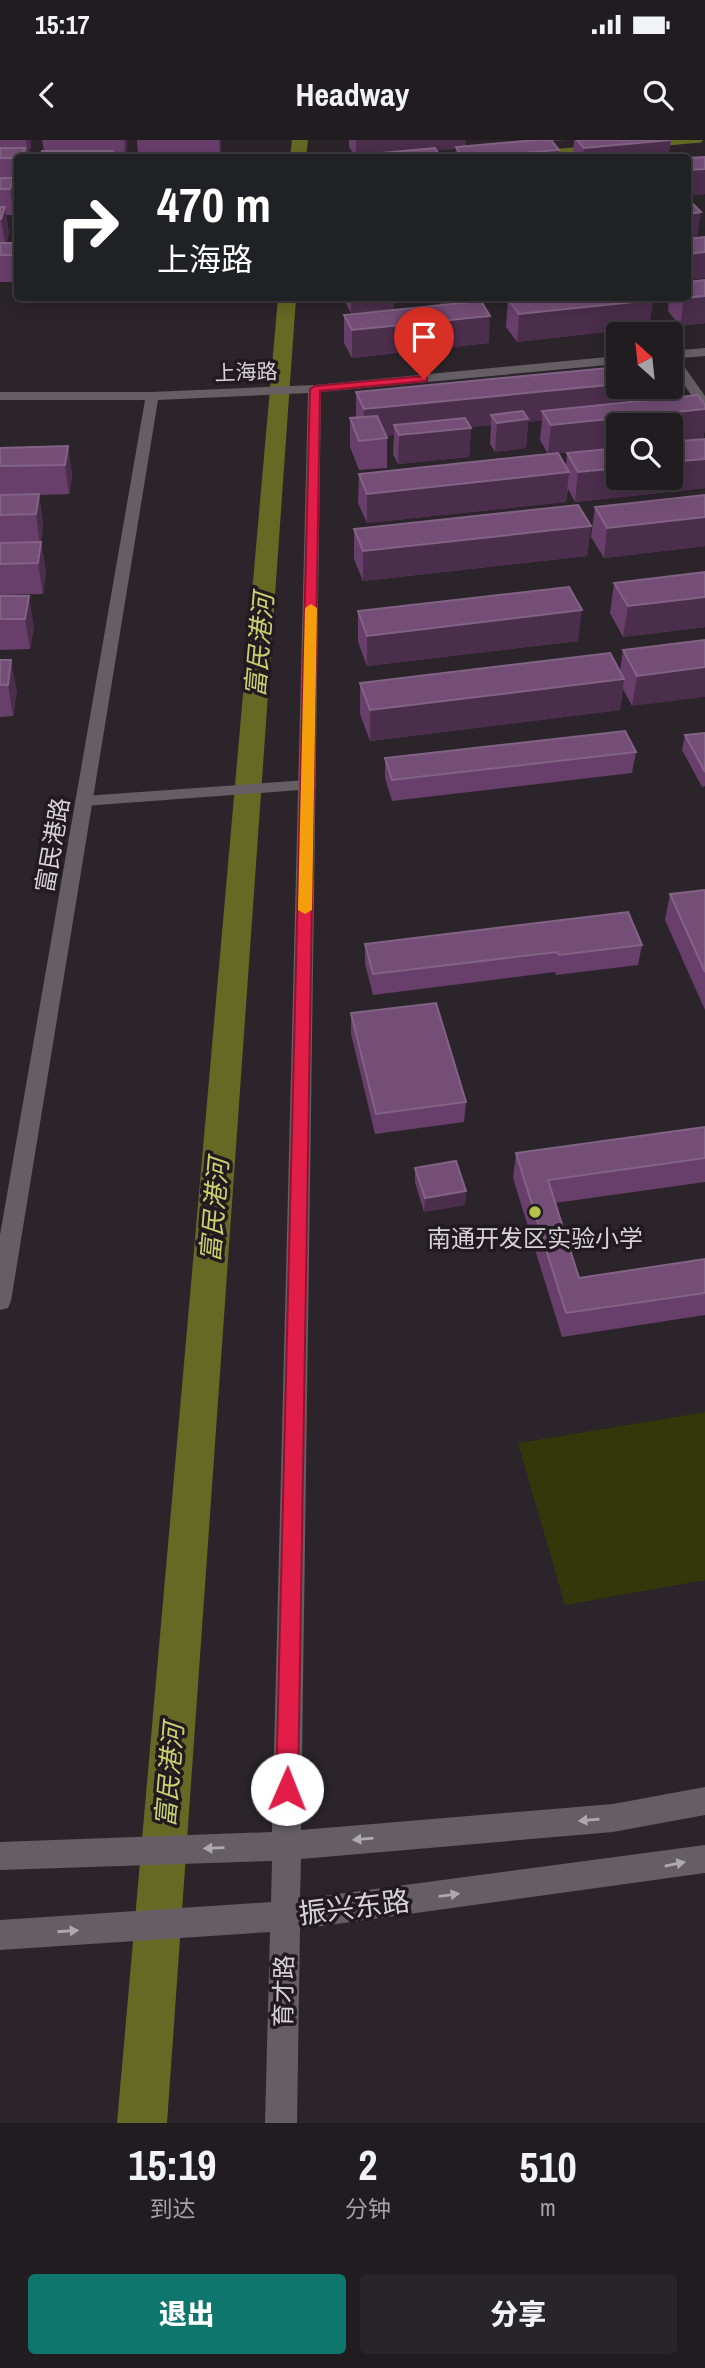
<!DOCTYPE html>
<html lang="zh">
<head>
<meta charset="utf-8">
<style>
	body { margin:0; font-family:"Archivo Narrow","Noto Sans SC",sans-serif; background:#282529; color:#f1f3f6; height:100vh; display:flex; flex-direction:column; font-size:26px; white-space:nowrap }
	* { box-sizing:border-box; margin:0 }
	p { font-size:23px; color:#a2a1a5 }
	.icon { flex:none; width:38px; height:38px; fill:none; stroke:currentColor; stroke-width:2; stroke-linecap:round; stroke-linejoin:round }
	.map { position:relative; height:1983px; overflow:hidden }
	.details { display:flex; flex-direction:column; background:#201c20; flex:1 }
	.details>* { flex:none }
	.guide { position:absolute; left:14px; top:14px; width:677px; height:147px; border-radius:7px; box-shadow:0 4px 18px #0003,0 0 0 2px #3d3a3e; background:#202124; color:#fff; overflow:hidden }
	.needle { width:46px; rotate:333deg }
	.controls { position:absolute; left:606px; top:182px; display:grid; gap:14px }
	.controls a { display:grid; place-items:center; width:77px; height:77px; border-radius:7px; background:#201c20; box-shadow:0 4px 18px #0003,0 0 0 2px #3d3a3e; font-size:35px }
	.pin { position:absolute; display:grid; place-items:center; width:60px; height:60px; color:#fff; margin:-72px -30px; border-radius:50% 50% 50% 0; rotate:-45deg; box-shadow:0 0 7px #0007 }
	.pin .icon { rotate:45deg }
	.me { position:absolute; width:77px; margin:-38px; rotate:1deg; stroke-linejoin:round; filter:drop-shadow(0 0 5px #0008) }
	.turn { display:flex; align-items:center; gap:24px; height:147px; padding:0 28px; font-size:32px }
	.turn .icon { width:91px; height:91px; stroke-width:2.5 }
	.turn b { display:block; font-size:49px; line-height:60px }
	.eta { display:flex; justify-content:space-evenly; align-items:center; height:119px; text-align:center }
	.eta b { font-size:42px; font-weight:800; line-height:49px }
	.action { display:flex; gap:14px; margin-top:auto; padding:14px 28px }
	.action a { flex:1; height:80px; border-radius:7px; background:#0f766e; color:#fff; font-size:28px; font-weight:800; line-height:80px; text-align:center }
	.action a+a { background:#282529; color:#f1f3f6 }
	.status { display:flex; justify-content:space-between; align-items:center; height:49px; padding:0 35px; background:#201c20; direction:ltr }
	.status svg { height:19px; fill:currentColor }
	header { display:flex; justify-content:space-between; align-items:center; height:91px; padding:0 28px; background:#201c20; font-size:32px; font-weight:800 }
	.map>svg:first-child { display:block }
</style>
</head>
<body>
<div class="status"><b>15:17</b><svg viewBox="0 0 49 12"><path d="M0 12V9h3v3zM5 12V6h3v6zM10 12V3h3v9zM15 12V0h3v12zM26 1h20v11H26zM47 4h2v5h-2z"/></svg></div>
<header><svg class="icon" aria-label="back" viewBox="0 0 24 24"><path d="M15 5l-7 7 7 7"/></svg>Headway<svg class="icon" aria-label="search" viewBox="0 0 24 24"><circle cx="10" cy="10" r="6"/><path d="M15 15l6 6"/></svg></header>
<div class="map">
<svg width="705" height="1983" viewBox="0 0 705 1983">
	<rect width="100%" height="100%" fill="#2b252b"/>
	<polygon fill="#333709" points="705,1272 705,1440 565,1465 518,1303"/>
	<g fill="none" stroke-linecap="round" stroke-linejoin="round">
		<g stroke="#646a23" stroke-width="5">
			<polyline points="657,4 700,0"/>
			<polyline points="549,12 586,9"/>
		</g>
		<g fill="#646a23" fill-rule="evenodd">
			<polygon points="292,0 308,0 306,18 290,18"/>
			<polygon points="278,158 296,158 167,1983 117,1983"/>
		</g>
		<g fill="#655e65" fill-rule="evenodd">
			<polygon points="670,211 674,212 705,256 705,269 700,268 670,224"/>
			<polygon points="307,640 313,641 316,645 313,649 84,666 75,661 84,656"/>
		</g>
		<g fill="#655e65" fill-rule="evenodd">
			<polygon points="705,208 705,216 670,219 670,211"/>
			<polygon points="618,216 618,224 321,252 301,1690 613,1664 705,1647 705,1675 613,1692 301,1719 300,1759 705,1705 705,1733 300,1789 297,1983 265,1983 270,1792 0,1810 0,1780 271,1762 272,1721 0,1730 0,1702 272,1692 308,253 158,260 11,1161 8,1168 0,1170 0,1095 145,260 0,260 0,252 152,252 315,245"/>
		</g>
	</g>
	<g fill="#683e6a">
		<polygon points="0,0 31,0 31,6 28,16 26,16 26,18 18,18 18,43 14,43 17,64 14,75 6,75 9,94 6,103 18,103 18,142 0,142"/>
		<polygon points="42,0 127,0 127,7 125,17 40,18 44,11"/>
		<polygon points="137,0 221,0 220,18 129,18 138,13"/>
		<polygon points="349,0 466,0 466,6 529,1 528,0 566,0 552,1 559,10 559,18 455,18 456,9 354,15 349,7"/>
		<polygon points="574,0 671,0 668,18 573,18"/>
		<polygon points="705,140 705,183 680,186 668,171 669,158 688,158"/>
		<polygon points="343,158 394,158 394,169 351,173"/>
		<polygon points="436,158 510,158 441,165"/>
		<polygon points="508,159 653,160 649,187 517,202 506,187"/>
		<polygon points="344,175 489,203 352,218 344,203"/>
		<polygon points="356,252 679,257 705,265 705,289 703,298 670,301 670,285 618,285 618,307 558,313 566,325 567,313 705,299 705,348 575,362 568,349 566,362 367,383 358,363 359,334 548,314 540,300 542,280 528,282 526,308 495,312 490,304 491,285 471,287 469,317 398,324 393,314 394,295 386,296 387,298 387,328 359,330 350,307 350,278 356,278"/>
		<polygon points="68,306 72,336 69,354 39,355 43,384 41,402 46,432 43,454 0,455 0,308"/>
		<polygon points="705,355 705,406 604,418 591,397 595,367"/>
		<polygon points="591,386 587,416 363,441 354,419 354,389"/>
		<polygon points="705,432 705,487 623,497 610,473 614,443"/>
		<polygon points="0,456 34,486 30,509 0,510"/>
		<polygon points="358,471 578,501 367,526 358,502"/>
		<polygon points="705,500 632,566 623,549 620,570 370,601 360,574 360,543 620,531 623,510"/>
		<polygon points="0,520 17,551 13,576 0,577"/>
		<polygon points="705,593 705,646 702,647 682,610 685,595"/>
		<polygon points="636,612 632,633 392,661 385,638 385,618"/>
		<polygon points="705,750 705,870 665,780 670,754"/>
		<polygon points="365,804 642,805 638,825 556,835 555,832 373,855 365,824"/>
		<polygon points="351,873 466,962 464,982 375,994 351,894"/>
		<polygon points="705,987 705,1042 555,1063 579,1138 705,1119 705,1175 562,1197 513,1038 516,1013"/>
		<polygon points="415,1028 466,1051 465,1065 424,1072 415,1042"/>
	</g>
	<g fill="#4b2d4c">
		<polygon points="26,0 31,0 31,6 28,16"/>
		<polygon points="124,0 127,0 127,7 125,17"/>
		<polygon points="219,0 221,0 220,18"/>
		<polygon points="356,0 466,0 466,8 356,18"/>
		<polygon points="671,0 668,18 583,18 584,8"/>
		<polygon points="25,8 26,18 22,18"/>
		<polygon points="559,10 559,18 472,18"/>
		<polygon points="705,29 705,54 688,56 688,30"/>
		<polygon points="14,38 17,64 14,75 10,49"/>
		<polygon points="5,67 9,94 5,105 1,79"/>
		<polygon points="701,72 697,99 688,100 688,74"/>
		<polygon points="705,112 705,138 688,140 688,114"/>
		<polygon points="705,156 705,183 680,186 684,158"/>
		<polygon points="351,158 394,158 394,169 351,173"/>
		<polygon points="441,158 510,158 441,165"/>
		<polygon points="653,160 649,187 517,202 519,174"/>
		<polygon points="490,176 489,203 352,218 352,190"/>
		<polygon points="682,238 678,266 542,271 542,280 528,282 526,308 495,312 497,283 491,275 491,285 399,295 394,285 394,295 364,298 364,269 618,244 618,247 670,247 670,239"/>
		<polygon points="705,269 705,289 703,298 670,301 670,285 618,285 618,307 548,314 551,285"/>
		<polygon points="471,288 469,317 398,324 399,295"/>
		<polygon points="68,306 72,336 69,354 65,325"/>
		<polygon points="705,319 705,348 575,362 578,332 618,328 618,338 670,338 670,322"/>
		<polygon points="569,332 566,362 367,383 367,354"/>
		<polygon points="39,354 43,384 40,404 36,374"/>
		<polygon points="705,377 705,406 604,418 607,388"/>
		<polygon points="591,386 587,416 363,441 363,411"/>
		<polygon points="41,402 46,432 43,454 38,423"/>
		<polygon points="29,456 34,486 30,509 25,479"/>
		<polygon points="705,457 705,487 623,497 628,466"/>
		<polygon points="582,470 578,501 367,526 367,496"/>
		<polygon points="11,520 17,551 13,576 8,545"/>
		<polygon points="705,527 705,557 632,566 637,536"/>
		<polygon points="624,539 620,570 370,601 370,570"/>
		<polygon points="466,1051 465,1065 424,1072 425,1058"/>
	</g>
	<g fill="#744e76" stroke="#836385" stroke-width="2">
		<polygon points="537,0 551,0 559,10 463,18 456,7"/>
		<polygon points="577,0 671,0 584,8"/>
		<polygon points="0,8 25,8 22,18 0,18"/>
		<polygon points="435,8 441,18 339,18 338,17"/>
		<polygon points="42,11 113,11 111,18 40,18"/>
		<polygon points="130,13 213,13 213,18 129,18"/>
		<polygon points="705,17 705,29 688,30 688,18"/>
		<polygon points="0,38 14,38 10,49 0,49"/>
		<polygon points="688,60 689,60 701,72 688,74"/>
		<polygon points="0,67 5,67 1,79 0,79"/>
		<polygon points="705,97 705,112 688,114 688,99"/>
		<rect x="0" y="103" width="18" height="12"/>
		<polygon points="705,140 705,156 684,158 683,158 688,158 688,142"/>
		<polygon points="522,158 651,158 653,160 519,174 508,159"/>
		<polygon points="481,161 490,176 352,190 344,175"/>
		<polygon points="670,222 682,238 670,239"/>
		<polygon points="618,227 618,244 364,269 356,252"/>
		<polygon points="698,255 705,265 705,269 551,285 542,271"/>
		<polygon points="523,271 528,279 497,283 491,275"/>
		<polygon points="377,276 387,298 359,301 350,278"/>
		<polygon points="465,278 471,288 399,295 394,285"/>
		<polygon points="705,299 705,319 670,322 670,302"/>
		<polygon points="68,306 65,325 0,326 0,308"/>
		<polygon points="618,308 618,328 578,332 567,313"/>
		<polygon points="558,313 569,332 367,354 359,334"/>
		<polygon points="39,354 36,374 0,375 0,355"/>
		<polygon points="705,355 705,377 607,388 595,367"/>
		<polygon points="578,365 591,386 363,411 354,389"/>
		<polygon points="41,402 38,423 0,424 0,403"/>
		<polygon points="705,432 705,457 628,466 614,443"/>
		<polygon points="569,447 582,470 367,496 358,471"/>
		<polygon points="0,456 29,456 25,479 0,479"/>
		<polygon points="705,500 705,527 637,536 623,510"/>
		<polygon points="610,513 624,539 370,570 360,543"/>
		<polygon points="0,520 11,520 8,545 0,545"/>
		<polygon points="625,591 636,612 392,640 385,618"/>
		<polygon points="705,593 705,632 685,595"/>
		<polygon points="705,750 705,832 670,754"/>
		<polygon points="628,772 642,805 559,815 557,812 373,834 365,804"/>
		<polygon points="436,863 466,962 376,974 351,873"/>
		<polygon points="705,987 705,1018 548,1040 579,1138 705,1119 705,1153 566,1173 516,1013"/>
		<polygon points="456,1021 466,1051 425,1058 415,1028"/>
	</g>
	<defs><path id="oneway-solid" d="M-6-.8H1V-3.2L6.5 0L1 3.2V.8H-6Z" transform="scale(1.75)"/></defs>
	<g fill="#aea9ae">
		<use href="#oneway-solid" transform="translate(589 1680) rotate(175)"/>
		<use href="#oneway-solid" transform="translate(363 1699) rotate(175)"/>
		<use href="#oneway-solid" transform="translate(214 1708) rotate(178)"/>
		<use href="#oneway-solid" transform="translate(675 1724) rotate(-11)"/>
		<use href="#oneway-solid" transform="translate(449 1755) rotate(-7)"/>
		<use href="#oneway-solid" transform="translate(68 1791) rotate(-4)"/>
	</g>
	<polygon fill="#e11d48" stroke="#92132f" stroke-width="2" points="424,236 427,237 427,241 320,251 298,1649 294,1657 287,1660 279,1657 276,1649 310,249 315,246"/>
	<polygon fill="#f59e0b" points="311,464 317,468 312,770 305,774 298,770 305,468"/>
	<circle fill="#b6c148" stroke="#211b21" stroke-width="2.5" cx="535" cy="1072" r="7"/>
	<g text-anchor="middle" dominant-baseline="central" stroke-width="7" stroke-linejoin="round" paint-order="stroke">
		<g font-size="21" fill="#d6d2d6" stroke="#211b21">
			<text transform="translate(246 232) rotate(-2)">上海路</text>
		</g>
		<g font-size="24" fill="#d6d2d6" stroke="#211b21">
			<text transform="translate(52 705) rotate(-80)">富民港路</text>
			<text transform="translate(283 1851) rotate(-89)">育才路</text>
		</g>
		<g font-size="24" fill="#d6d2d6" stroke="#211b21">
			<text x="535" y="1098">南通开发区实验小学</text>
		</g>
		<g font-size="26" font-style="italic" fill="#c6d16e" stroke="#211b21">
			<text transform="translate(259 505) rotate(-85)">富民港河</text>
			<text transform="translate(214 1070) rotate(-85)">富民港河</text>
			<text transform="translate(169 1635) rotate(-85)">富民港河</text>
		</g>
		<g font-size="28" fill="#d6d2d6" stroke="#211b21">
			<text transform="translate(354 1767) rotate(-7)">振兴东路</text>
		</g>
	</g>
</svg>
<div class="controls">
<a><svg class="needle" viewBox="-14 -14 28 28"><path d="M0-13l5 13h-10z" fill="#e53935"/><path d="M0 13l5-13h-10z" fill="#a2a1a5"/></svg></a>
<a><svg class="icon" aria-label="search" viewBox="0 0 24 24"><circle cx="10" cy="10" r="6"/><path d="M15 15l6 6"/></svg></a>
</div>
<div class="pin" style="left:424px;top:239px;background:#d93025"><svg class="icon" aria-label="arrive" viewBox="0 0 24 24"><path d="M6 21V4h12l-3 4 3 4H6"/></svg></div>
<svg class="me" style="left:287px;top:1649px" viewBox="-20 -20 40 40"><circle r="19" fill="#fff"/><path d="M0-13L10 11 0 6-10 11z" fill="#e11d48"/></svg>
<div class="guide">
<div class="turn"><svg class="icon" aria-label="right" viewBox="0 0 24 24"><path d="M7 20v-9h11M14 6l5 5-5 5"/></svg><div><b>470 m</b>上海路</div></div>
</div>
</div>
<section class="details">
<div class="eta">
<div><b>15:19</b><p>到达</p></div>
<div><b>2</b><p>分钟</p></div>
<div><b>510</b><p>m</p></div>
</div>
<div class="action"><a>退出</a><a>分享</a></div>
</section>
</body>
</html>
